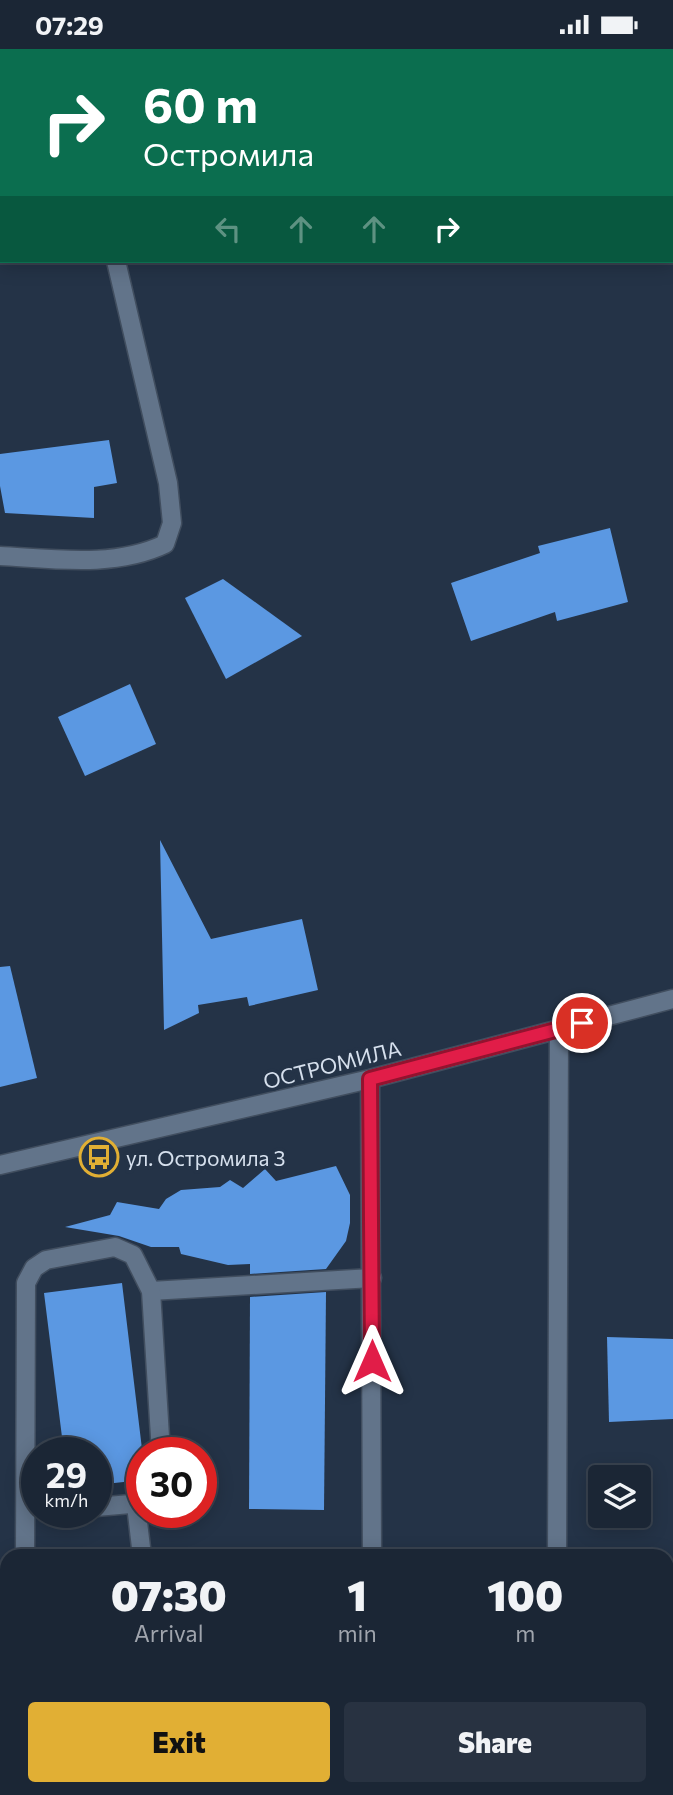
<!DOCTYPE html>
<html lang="en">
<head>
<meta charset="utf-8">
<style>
	body { margin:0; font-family:Commissioner,sans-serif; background:#283241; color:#f1f3f6; height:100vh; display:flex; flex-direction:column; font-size:26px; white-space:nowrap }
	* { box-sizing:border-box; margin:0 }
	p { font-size:23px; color:#a0a5ad }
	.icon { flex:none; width:38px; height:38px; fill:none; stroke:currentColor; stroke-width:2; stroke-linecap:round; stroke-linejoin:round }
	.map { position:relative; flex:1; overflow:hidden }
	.sheet { position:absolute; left:0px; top:1500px; width:674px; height:247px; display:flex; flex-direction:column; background:#1b2635; border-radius:21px 21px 0 0; box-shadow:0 4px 18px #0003,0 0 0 2px #394350 }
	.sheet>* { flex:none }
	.banner { position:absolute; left:0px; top:0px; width:674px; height:214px; box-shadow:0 4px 18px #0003,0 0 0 2px #394350; background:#0b6e4f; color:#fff; overflow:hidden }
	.fabs { position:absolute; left:588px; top:1416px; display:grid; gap:14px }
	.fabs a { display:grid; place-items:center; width:63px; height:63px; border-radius:7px; background:#1b2635; box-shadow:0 4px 18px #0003,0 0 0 2px #394350; font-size:35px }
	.speed { position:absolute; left:21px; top:1388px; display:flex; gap:14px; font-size:35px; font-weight:700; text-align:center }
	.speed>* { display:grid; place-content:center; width:91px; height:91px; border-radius:50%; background:#1b2635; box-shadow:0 4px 18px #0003,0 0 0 2px #394350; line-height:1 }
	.speed small { font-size:18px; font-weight:400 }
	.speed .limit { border:10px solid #d22; background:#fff; color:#111 }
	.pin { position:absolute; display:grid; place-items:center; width:60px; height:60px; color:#fff; margin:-30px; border:4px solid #fff; border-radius:50%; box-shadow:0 2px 7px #0007 }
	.me { position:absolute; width:77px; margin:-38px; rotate:0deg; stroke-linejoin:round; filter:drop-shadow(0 0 5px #0008) }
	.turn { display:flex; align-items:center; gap:24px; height:147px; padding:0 28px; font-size:32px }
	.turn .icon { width:91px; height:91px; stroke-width:2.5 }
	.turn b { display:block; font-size:49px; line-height:60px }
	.lanes { display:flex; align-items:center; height:66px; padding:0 28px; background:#0003; justify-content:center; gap:35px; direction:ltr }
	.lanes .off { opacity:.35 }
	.eta { display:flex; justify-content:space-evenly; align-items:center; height:119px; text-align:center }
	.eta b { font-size:42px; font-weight:800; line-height:49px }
	.button { display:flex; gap:14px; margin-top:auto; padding:14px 28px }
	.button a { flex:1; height:80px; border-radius:7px; background:#e1af34; color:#111; font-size:28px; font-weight:800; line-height:80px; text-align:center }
	.button a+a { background:#283241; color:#f1f3f6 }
	.status { display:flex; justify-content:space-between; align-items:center; height:49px; padding:0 35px; background:#1b2635; direction:ltr }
	.status svg { height:19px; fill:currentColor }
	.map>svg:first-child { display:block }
</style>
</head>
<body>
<div class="status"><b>07:29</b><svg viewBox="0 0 49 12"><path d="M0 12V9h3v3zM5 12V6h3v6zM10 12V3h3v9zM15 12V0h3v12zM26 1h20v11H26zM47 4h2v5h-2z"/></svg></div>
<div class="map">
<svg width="673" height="1746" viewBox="0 0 673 1746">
	<rect width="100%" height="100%" fill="#243347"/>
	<g fill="#5b98e2">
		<polygon points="109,391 117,434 94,438 94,469 5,464 0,437 0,405"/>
		<polygon points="610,479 628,553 557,572 555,563 471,592 451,534 540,504 538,497"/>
		<polygon points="223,530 302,587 226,630 185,549"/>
		<polygon points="130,635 156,695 85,727 58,668"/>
		<polygon points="160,791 211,890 302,870 318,941 249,957 247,948 198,956 199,964 164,981"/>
		<polygon points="10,917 37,1029 0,1038 0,918"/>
		<polygon points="336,1117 350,1146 350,1174 346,1192 326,1220 250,1225 250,1215 228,1216 181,1205 179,1198 151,1198 119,1187 65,1178 110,1166 117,1153 159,1160 166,1150 181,1141 220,1138 230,1131 243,1139 265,1120 276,1132"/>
		<polygon points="122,1234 142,1400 142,1431 96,1436 96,1404 64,1404 44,1244"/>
		<polygon points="326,1243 324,1461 249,1460 250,1248"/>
		<polygon points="607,1288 673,1290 673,1370 609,1373"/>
	</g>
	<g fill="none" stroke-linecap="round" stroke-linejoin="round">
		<defs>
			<g id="minor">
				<polyline points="552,0 552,2"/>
				<polyline points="672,12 673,12"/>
				<polyline points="0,178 2,179"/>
				<path d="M0,507C54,510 115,519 165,495L172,474L168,434L116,212"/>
				<polyline points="370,1030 372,1507"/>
				<polyline points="0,1116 370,1030 673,950"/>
				<polyline points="151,1242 372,1229"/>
				<polyline points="136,1456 142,1507"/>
				<polyline points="96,1458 142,1454"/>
				<polyline points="25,1507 26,1234 34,1219 46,1211 115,1198 133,1206 151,1242 161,1404"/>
				<polyline points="557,1507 559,980"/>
				<polyline points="373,1740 373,1746"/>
				<polyline points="25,1746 25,1740"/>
				<polyline points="47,1746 79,1740"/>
				<polyline points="556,1746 556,1740"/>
			</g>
		</defs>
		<use href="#minor" stroke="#414e5f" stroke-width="21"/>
		<use href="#minor" stroke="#62748a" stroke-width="18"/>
	</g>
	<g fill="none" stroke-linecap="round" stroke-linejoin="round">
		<defs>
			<polyline id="route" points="372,1312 370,1030 582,974"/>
		</defs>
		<use href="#route" stroke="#92132f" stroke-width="18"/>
		<use href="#route" stroke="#e11d48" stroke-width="12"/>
	</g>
	<defs>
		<symbol id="bus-ring" viewBox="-11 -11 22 22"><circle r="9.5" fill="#243347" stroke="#e1af34" stroke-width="1.5"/><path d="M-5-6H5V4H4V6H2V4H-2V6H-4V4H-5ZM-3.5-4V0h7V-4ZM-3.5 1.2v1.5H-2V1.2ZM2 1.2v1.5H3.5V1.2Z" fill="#e1af34"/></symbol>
	</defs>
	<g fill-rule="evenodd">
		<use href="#bus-ring" x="77" y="1086" width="44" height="44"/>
	</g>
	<g text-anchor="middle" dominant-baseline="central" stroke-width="7" stroke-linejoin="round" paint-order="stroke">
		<g font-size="21" fill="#d6e0ed" stroke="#243347">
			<text transform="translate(332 1015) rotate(-14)">ОСТРОМИЛА</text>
		</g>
		<g font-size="21" fill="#d6e0ed" stroke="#243347" text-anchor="start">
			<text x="126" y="1108">ул. Остромила 3</text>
		</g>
	</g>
</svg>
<div class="fabs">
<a><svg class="icon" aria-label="layers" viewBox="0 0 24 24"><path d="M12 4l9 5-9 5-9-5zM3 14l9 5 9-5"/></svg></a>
</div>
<div class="speed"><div>29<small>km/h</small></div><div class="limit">30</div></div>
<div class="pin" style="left:582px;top:974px;background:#d93025"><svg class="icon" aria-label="arrive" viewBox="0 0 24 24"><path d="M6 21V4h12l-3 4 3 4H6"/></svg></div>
<svg class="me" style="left:372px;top:1312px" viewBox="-20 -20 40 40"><path d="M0-17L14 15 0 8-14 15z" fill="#e11d48" stroke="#fff" stroke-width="4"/></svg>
<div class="banner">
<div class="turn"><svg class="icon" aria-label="right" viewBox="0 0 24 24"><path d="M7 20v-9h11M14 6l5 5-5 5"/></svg><div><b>60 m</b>Остромила</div></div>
<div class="lanes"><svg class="icon off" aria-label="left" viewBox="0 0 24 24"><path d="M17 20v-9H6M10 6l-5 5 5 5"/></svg><svg class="icon off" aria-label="ahead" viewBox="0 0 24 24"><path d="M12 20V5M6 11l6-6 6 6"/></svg><svg class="icon off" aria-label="ahead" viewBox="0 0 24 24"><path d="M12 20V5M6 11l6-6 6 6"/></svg><svg class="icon" aria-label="right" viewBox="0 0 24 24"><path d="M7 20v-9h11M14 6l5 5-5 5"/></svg></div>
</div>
<section class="sheet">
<div class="eta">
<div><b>07:30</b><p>Arrival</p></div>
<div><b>1</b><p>min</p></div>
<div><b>100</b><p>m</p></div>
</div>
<div class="button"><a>Exit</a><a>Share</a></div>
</section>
</div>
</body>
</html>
